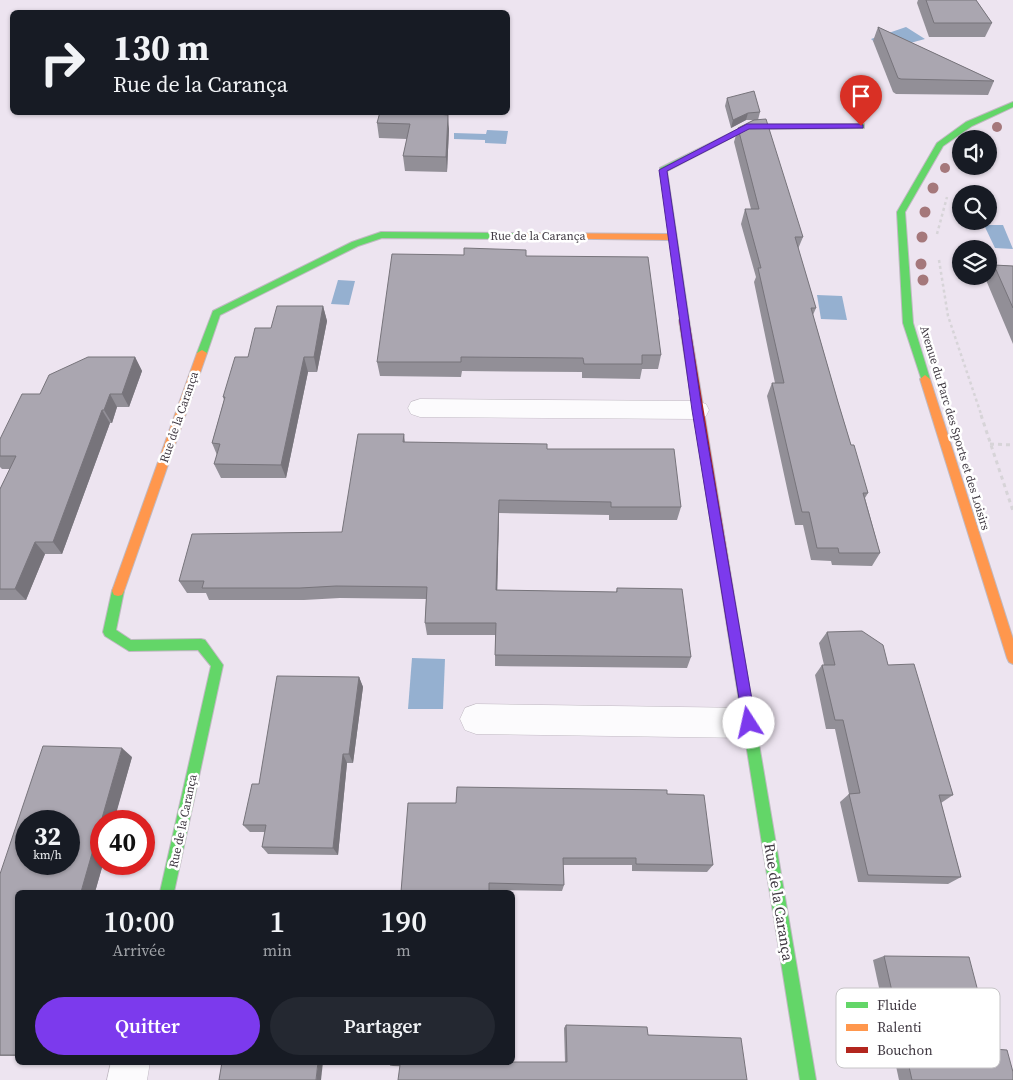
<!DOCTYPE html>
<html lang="fr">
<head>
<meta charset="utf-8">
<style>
	body { margin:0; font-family:"Source Serif 4",serif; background:#242831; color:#f1f3f6; height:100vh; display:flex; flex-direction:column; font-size:19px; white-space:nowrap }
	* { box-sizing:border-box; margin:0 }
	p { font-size:16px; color:#9ea1a6 }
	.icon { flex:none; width:28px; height:28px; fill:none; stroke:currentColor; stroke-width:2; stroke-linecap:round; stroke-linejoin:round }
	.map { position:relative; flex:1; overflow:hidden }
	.panel { position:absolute; left:15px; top:890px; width:500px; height:175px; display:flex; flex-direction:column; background:#171b24; border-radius:8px; box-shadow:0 1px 4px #0004 }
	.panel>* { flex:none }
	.top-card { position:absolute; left:10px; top:10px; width:500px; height:105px; border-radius:8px; box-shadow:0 1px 4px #0004; background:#171b24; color:#f1f3f6; overflow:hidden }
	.fabs { position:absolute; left:952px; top:130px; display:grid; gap:10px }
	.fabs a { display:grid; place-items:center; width:45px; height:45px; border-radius:50%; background:#171b24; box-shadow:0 1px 4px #0004; font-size:25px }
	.speed { position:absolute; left:15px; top:810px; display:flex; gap:10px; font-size:25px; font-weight:700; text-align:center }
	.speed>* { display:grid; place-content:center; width:65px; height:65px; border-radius:50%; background:#171b24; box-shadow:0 1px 4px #0004; line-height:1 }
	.speed small { font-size:12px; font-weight:400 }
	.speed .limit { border:8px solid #d22; background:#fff; color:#111 }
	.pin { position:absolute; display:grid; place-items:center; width:42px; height:42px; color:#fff; margin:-51px -21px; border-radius:50% 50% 50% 0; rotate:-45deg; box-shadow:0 0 5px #0007 }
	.pin .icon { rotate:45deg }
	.me { position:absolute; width:55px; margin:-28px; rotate:350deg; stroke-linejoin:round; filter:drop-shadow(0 0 4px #0008) }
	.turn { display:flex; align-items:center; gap:18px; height:105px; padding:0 20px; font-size:22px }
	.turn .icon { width:65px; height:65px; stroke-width:2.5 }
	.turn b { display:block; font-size:35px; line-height:42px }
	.eta { display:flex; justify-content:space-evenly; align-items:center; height:85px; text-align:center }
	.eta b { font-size:30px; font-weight:600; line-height:35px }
	.button { display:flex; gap:10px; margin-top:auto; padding:10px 20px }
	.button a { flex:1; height:58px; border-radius:30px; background:#7c3aed; color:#fff; font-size:20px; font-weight:600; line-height:58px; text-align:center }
	.button a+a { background:#242831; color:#f1f3f6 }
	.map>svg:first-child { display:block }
</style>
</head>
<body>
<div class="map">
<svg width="1013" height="1080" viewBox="0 0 1013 1080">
	<rect width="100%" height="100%" fill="#ede4f0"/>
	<g fill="#95b0d0">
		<path d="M906,27L925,39C910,43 884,52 871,39Z"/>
		<polygon points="487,130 508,131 506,144 485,143 485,140 454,139 454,133 486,134"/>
		<polygon points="984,225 1003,225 1013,249 995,248"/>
		<polygon points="338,280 355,281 349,305 331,304"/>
		<polygon points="817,295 842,296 847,320 821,319"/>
		<polygon points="412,658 445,659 443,709 408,709"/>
	</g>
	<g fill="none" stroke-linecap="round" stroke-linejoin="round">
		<defs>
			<g id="street">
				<polygon points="420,399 697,401 706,404 709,410 706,416 697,419 420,417 411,414 408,408 411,402"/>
				<polygon points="476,704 749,708 760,712 765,723 760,734 749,738 476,734 465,730 460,719 465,708"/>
				<polygon points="111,1062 150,1062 147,1080 107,1080"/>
			</g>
			<g id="fast">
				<polygon points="1013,102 1013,107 972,126 943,146 905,212 913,323 930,379 925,383 922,381 903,323 897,212 937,143 966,122"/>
				<polygon points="861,124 864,124 864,128 748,129 667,171 689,320 687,322 681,322 660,168 747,125"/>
				<polygon points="381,232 523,233 527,236 523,239 382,238 358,246 220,315 207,353 205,355 199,355 197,353 213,311 352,242"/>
				<polygon points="118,586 122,587 124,591 116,630 131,640 201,639 205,640 223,665 174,892 160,892 211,666 198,650 129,651 105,636 103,632 112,591 114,587"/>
				<polygon points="734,627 738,628 740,632 816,1080 800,1080 728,632 730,628"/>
			</g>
			<g id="slow">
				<polygon points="523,233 671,234 675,237 671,240 520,238 519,236"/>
				<polygon points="202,350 207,353 124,591 122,595 118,596 114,595 112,591 197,353"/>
				<polygon points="925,375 930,379 1013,639 1013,664 1009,662 1007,658 920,379"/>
			</g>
			<polygon id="jam" points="684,317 689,320 740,632 738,636 734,637 730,636 728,632 679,320"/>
		</defs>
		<use href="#street" stroke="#c0b9c2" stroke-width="1"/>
		<use href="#fast" stroke="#c0b9c2" stroke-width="2"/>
		<use href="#slow" stroke="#c0b9c2" stroke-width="2"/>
		<use href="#jam" stroke="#c0b9c2" stroke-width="2"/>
		<g stroke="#d7d4d8" stroke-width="2.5" stroke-dasharray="3 3" stroke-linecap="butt">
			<polyline points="937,234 947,197"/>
			<polyline points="939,260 948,316 982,417"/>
		</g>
		<g stroke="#d7d4d8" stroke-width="3" stroke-dasharray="4 4" stroke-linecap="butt">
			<polyline points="981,415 1013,511"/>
			<polyline points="990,444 1013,445"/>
		</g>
		<use href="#street" fill="#fcfbfd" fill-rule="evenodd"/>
		<use href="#fast" fill="#63d668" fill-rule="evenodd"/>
		<use href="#slow" fill="#ff974d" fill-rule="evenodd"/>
		<use href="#jam" fill="#b3261e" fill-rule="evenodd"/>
	</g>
	<g fill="#a5787b">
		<circle cx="997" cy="127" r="5"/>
		<circle cx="945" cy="168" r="5"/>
		<circle cx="933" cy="188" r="5.5"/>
		<circle cx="925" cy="212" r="5.5"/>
		<circle cx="922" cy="237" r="5.5"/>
		<circle cx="921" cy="264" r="5.5"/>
		<circle cx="923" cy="280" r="5.5"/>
	</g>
	<g fill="#928f97">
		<polygon points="918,0 976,0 992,23 985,37 929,37 917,3"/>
		<polygon points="878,27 994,81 988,95 896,94 893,92 873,41"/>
		<polygon points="727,98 760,112 758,120 803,237 798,249 816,308 813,315 838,402 851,445 868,493 865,498 880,553 872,566 832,565 831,561 811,560 803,525 795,525 767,396 772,383 775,383 754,282 756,277 741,224 745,209 751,209 734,142 738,128 753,120 746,120 731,128 725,106"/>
		<polygon points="380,112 440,112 440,114 449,129 447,172 405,171 403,156 407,139 379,138 377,123"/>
		<polygon points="526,256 661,355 658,369 642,369 640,379 582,378 582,372 462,371 461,377 380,376 377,362"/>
		<polygon points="994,265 1013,266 1013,344 986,280 988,276 989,276 989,275"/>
		<polygon points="323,306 327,321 317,372 308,372 286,478 221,478 214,464 217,455 212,443 224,400 223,397 248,357 271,328"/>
		<polygon points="135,357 142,371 129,407 117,407 112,423 110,423 62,554 45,554 26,600 0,600 0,489 10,469 2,469 0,467 0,439 40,394"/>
		<polygon points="404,434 405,442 547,449 681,507 677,520 609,520 609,515 499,513 497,590 616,592 617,588 691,657 687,668 495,666 495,635 427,635 425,623 426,599 340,598 304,600 209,600 206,593 187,593 179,581 342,532"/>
		<polygon points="827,632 888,665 953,795 941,803 961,877 948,884 858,882 840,802 849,794 835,729 826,729 815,675 822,665 824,665 819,643"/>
		<polygon points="359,677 363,687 353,763 347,763 338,855 268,854 262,847 265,832 250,832 243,825 259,784"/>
		<polygon points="132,757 101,864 103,864 95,892 18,892 18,1056 0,1056 0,874"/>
		<polygon points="667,794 713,865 707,872 632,871 632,865 563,865 564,885 562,891 489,890 489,892 401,892 456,803"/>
		<polygon points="884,956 993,1049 1013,1080 899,1080 873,960"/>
		<polygon points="566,1025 648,1035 747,1080 393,1066 390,1065 565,1062 564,1028"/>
	</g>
	<g fill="#77747b">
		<polygon points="748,113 746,120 731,128 733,120"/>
		<polygon points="448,115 449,129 447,172 446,157"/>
		<polygon points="323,306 327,321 317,372 314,357"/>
		<polygon points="135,357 142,371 129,407 122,394"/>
		<polygon points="304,357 308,372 286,478 281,465"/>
		<polygon points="110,394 117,407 112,423 104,410"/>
		<polygon points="102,410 110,423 62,554 53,542"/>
		<polygon points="499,500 499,513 497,602 496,590"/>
		<polygon points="35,542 45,554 26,600 15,589"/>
		<polygon points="359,677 363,687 353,763 349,754"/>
		<polygon points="122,748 132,757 114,821 101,821 101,864 103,864 95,892 81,892"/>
		<polygon points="343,754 347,763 338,855 333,848"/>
		<polygon points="318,1062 323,1062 321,1080 316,1080"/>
	</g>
	<g fill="#aaa6b0" stroke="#77747b" fill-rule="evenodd">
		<polygon points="926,0 976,0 992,23 934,23"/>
		<polygon points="878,27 994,81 901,79 898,78"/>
		<polygon points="754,91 760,112 748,113 733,120 727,98"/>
		<polygon points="380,112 438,112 438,114 448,115 446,157 403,156 410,124 377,123"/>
		<polygon points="766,119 803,237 795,237 816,308 811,308 838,402 851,445 854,445 868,493 863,493 880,553 839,553 838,548 817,548 809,512 802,512 772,383 784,383 758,268 761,268 745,209 759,209 738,128 754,120"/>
		<polygon points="464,248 526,250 526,256 648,257 661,355 642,355 642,364 584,364 583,358 461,357 461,362 377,362 392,254 464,255"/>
		<polygon points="994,265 1013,266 1013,308"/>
		<polygon points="277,306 323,306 314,357 304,357 281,465 214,464 220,444 212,443 225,397 223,397 235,357 248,357 255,328 271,328"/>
		<polygon points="88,357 135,357 122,394 110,394 104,410 102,410 53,542 35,542 15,589 0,589 0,489 16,456 0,456 0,439 22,394 40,394 49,375"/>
		<polygon points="358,434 404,434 403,442 547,444 547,449 674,449 681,507 611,507 611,502 499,500 496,590 617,592 617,588 682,589 691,657 495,655 496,623 425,623 427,587 336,586 300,588 202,588 204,581 179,581 192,534 342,532"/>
		<polygon points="862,631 883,645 888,665 914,664 953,795 939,795 961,877 868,875 849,794 860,793 843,720 835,720 822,665 835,665 827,632"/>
		<polygon points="277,676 359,677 349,754 343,754 333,848 262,847 266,825 243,825 252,784 259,784"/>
		<path d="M43,746L122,748L81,892H18V1055H0V874ZM26,821H69V864H26Z"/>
		<polygon points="457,787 667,790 667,794 704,795 713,865 636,864 636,858 563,858 564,885 489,883 489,892 401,892 408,803 456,803"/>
		<polygon points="884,956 969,957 993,1049 1007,1050 1013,1072 1013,1080 912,1080"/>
		<polygon points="566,1025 647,1027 648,1035 741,1038 747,1080 398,1080 400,1065 390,1065 390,1062 567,1062"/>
		<polygon points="222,1062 318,1062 316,1080 219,1080"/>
	</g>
	<polygon fill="#7c3aed" stroke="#51269a" points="861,124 863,125 863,128 749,129 667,171 702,410 756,723 754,728 749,729 745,728 743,723 692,410 659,170 747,124"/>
	<g text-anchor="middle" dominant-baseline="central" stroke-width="5" stroke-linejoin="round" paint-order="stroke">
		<g font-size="12" fill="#413a43" stroke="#fff">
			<text x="538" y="236">Rue de la Carança</text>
			<text transform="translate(179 417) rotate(-71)">Rue de la Carança</text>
			<text transform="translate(955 428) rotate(73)">Avenue du Parc des Sports et des Loisirs</text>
			<text transform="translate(183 821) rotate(-78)">Rue de la Carança</text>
		</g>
		<g font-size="15" fill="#413a43" stroke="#fff">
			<text transform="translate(779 902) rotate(81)">Rue de la Carança</text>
		</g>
	</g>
	<rect x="836" y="988" width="164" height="80" rx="8" fill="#fff" stroke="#c6c4c7" stroke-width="1"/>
	<rect x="846" y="1002" width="22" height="6" fill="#63d668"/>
	<rect x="846" y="1024" width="22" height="7" fill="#ff974d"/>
	<rect x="846" y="1047" width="22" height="6" fill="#b3261e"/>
	<g font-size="14" fill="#413a43">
		<text x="877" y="1010">Fluide</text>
		<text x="877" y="1032">Ralenti</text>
		<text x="877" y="1055">Bouchon</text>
	</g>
</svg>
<div class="fabs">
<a><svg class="icon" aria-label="sound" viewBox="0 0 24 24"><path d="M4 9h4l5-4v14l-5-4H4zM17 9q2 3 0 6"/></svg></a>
<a><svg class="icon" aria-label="search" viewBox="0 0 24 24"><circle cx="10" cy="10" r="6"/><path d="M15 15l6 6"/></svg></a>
<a><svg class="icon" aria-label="layers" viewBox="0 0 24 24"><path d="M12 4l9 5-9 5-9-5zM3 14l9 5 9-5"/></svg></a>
</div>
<div class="speed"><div>32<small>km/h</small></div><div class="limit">40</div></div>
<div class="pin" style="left:861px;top:126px;background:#d93025"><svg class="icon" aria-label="arrive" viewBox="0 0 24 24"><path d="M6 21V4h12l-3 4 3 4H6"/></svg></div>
<svg class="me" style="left:749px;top:723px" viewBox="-20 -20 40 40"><circle r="19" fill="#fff"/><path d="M0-13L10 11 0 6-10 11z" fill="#7c3aed"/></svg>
<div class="top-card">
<div class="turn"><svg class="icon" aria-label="right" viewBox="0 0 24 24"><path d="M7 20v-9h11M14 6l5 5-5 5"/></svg><div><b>130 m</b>Rue de la Carança</div></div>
</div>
<section class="panel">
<div class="eta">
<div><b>10:00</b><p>Arrivée</p></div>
<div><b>1</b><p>min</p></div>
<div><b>190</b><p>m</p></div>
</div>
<div class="button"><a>Quitter</a><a>Partager</a></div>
</section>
</div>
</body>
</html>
